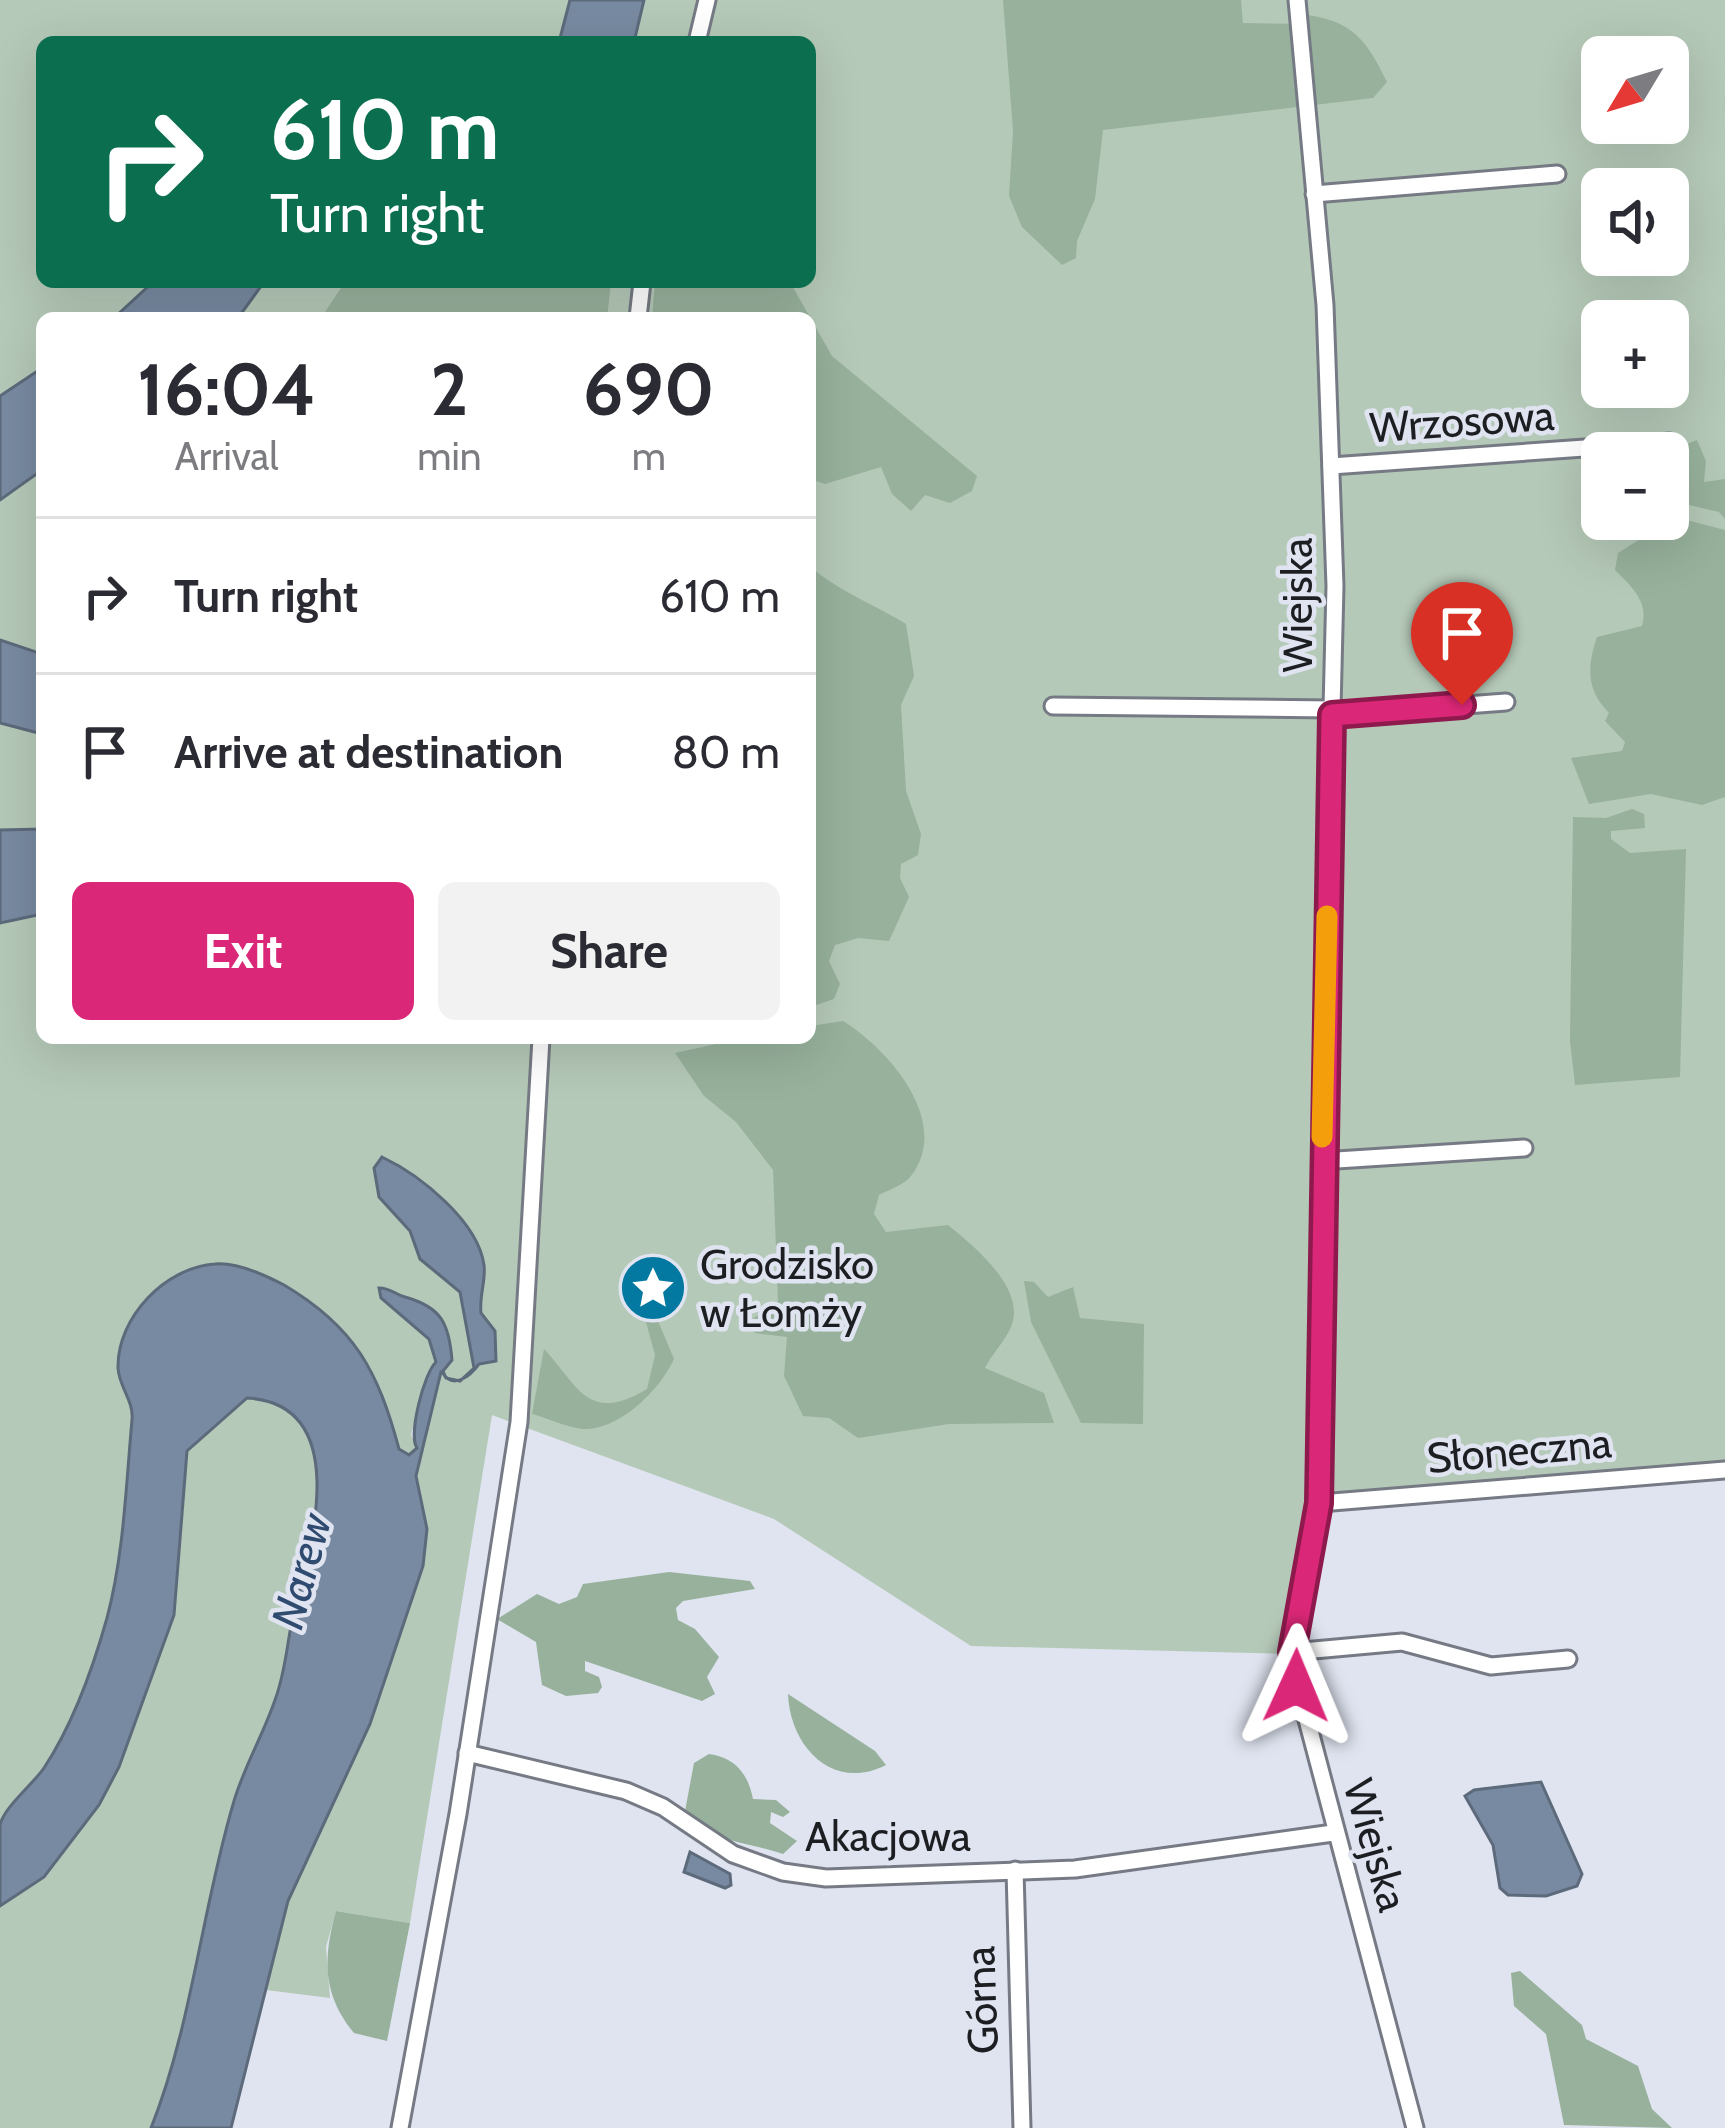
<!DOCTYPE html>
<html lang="en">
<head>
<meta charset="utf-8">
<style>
	body { margin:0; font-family:Cabin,sans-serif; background:#f2f2f3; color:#2b2b33; height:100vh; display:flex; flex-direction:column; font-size:45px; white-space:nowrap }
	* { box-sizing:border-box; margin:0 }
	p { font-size:39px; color:#7c7c81 }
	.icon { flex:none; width:66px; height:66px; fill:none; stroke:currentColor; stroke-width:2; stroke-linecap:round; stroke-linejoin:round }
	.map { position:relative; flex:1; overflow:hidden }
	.sheet { position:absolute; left:36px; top:312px; width:780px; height:732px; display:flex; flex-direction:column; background:#fff; border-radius:18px; box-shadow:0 12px 48px #0002 }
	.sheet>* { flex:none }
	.top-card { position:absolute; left:36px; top:36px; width:780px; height:252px; border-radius:18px; box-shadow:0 12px 48px #0002; background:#0b6e4f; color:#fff; overflow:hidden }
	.needle { width:78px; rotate:232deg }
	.tools { position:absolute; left:1581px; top:36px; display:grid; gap:24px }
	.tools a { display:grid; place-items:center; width:108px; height:108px; border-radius:18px; background:#fff; box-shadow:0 12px 48px #0002; font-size:60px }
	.pin { position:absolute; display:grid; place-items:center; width:102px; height:102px; color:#fff; margin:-123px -51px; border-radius:50% 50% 50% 0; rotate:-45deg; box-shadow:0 0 12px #0007 }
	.pin .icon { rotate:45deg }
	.me { position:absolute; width:132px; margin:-66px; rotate:1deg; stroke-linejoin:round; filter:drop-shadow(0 0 9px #0008) }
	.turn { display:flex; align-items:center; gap:42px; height:252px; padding:0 36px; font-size:54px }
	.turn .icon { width:156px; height:156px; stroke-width:2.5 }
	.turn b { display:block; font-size:84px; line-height:102px }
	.eta { display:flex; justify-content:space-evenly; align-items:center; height:204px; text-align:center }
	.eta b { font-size:72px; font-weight:700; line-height:84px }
	.primary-button { display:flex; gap:24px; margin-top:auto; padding:24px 36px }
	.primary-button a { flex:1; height:138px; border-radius:18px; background:#db2777; color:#fff; font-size:48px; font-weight:700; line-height:138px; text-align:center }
	.primary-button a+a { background:#f2f2f3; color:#2b2b33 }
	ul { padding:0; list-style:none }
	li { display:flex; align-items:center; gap:36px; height:156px; padding:0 36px; border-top:3px solid #e1e1e2 }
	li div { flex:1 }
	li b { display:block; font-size:45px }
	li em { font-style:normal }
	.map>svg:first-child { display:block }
</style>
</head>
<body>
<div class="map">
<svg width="1725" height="2128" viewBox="0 0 1725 2128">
	<rect width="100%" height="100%" fill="#dfe4f0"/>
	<path fill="#b5c9b8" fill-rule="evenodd" d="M0,0H1725V1476L1314,1508L1292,1654L971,1646L774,1519L492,1415L410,1923L336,1911L326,1947L330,1998L266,1990L288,1901L370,1724L423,1566L427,1529L416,1475L427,1436L422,1390L411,1435L417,1448L410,1455L399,1449L378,1385L178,2128H0ZM42,42H810V282H42ZM1602,57H1668V123H1602ZM1602,189H1668V255H1602ZM42,318H810V1038H42ZM1602,321H1668V387H1602ZM1602,453H1668V519H1602Z"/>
	<g fill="#97b19c">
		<path d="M1003,0H1241L1243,23L1305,24L1307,15C1353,21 1367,41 1387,82L1373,98L1103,130L1095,199L1077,241L1076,258L1062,265L1022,227L1009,196L1013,131Z"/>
		<polygon points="345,282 611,282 607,318 321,318"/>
		<polygon points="655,282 790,282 832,356 977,476 972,491 950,503 925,495 911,511 892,494 881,467 825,484 810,479 810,318 652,318"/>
		<polygon points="1697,440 1706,461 1704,482 1725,479 1725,519 1719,512 1689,505 1668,489 1668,463 1681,464 1689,443"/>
		<path d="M1675,517L1725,530V797L1702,805L1651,794L1589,804L1571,758L1622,751L1625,742L1605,721L1609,713C1586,690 1587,667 1597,637L1642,626C1649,602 1632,587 1615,570L1618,553Z"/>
		<path d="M810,564C820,582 883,609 906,624L914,676L901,705L906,791L921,834L918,855L901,864L900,878L909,897L889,941L858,938L835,945L829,961L840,984L834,999L810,1007Z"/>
		<polygon points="1632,809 1644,814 1645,828 1611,831 1611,839 1630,853 1686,849 1680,1077 1575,1085 1570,1041 1573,817 1606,818"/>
		<path d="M843,1021C887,1048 953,1121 911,1176C905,1184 889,1190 879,1195L874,1214L886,1232L948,1225C974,1246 1027,1289 1011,1327C1005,1341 992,1354 985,1368L1044,1393L1054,1423L949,1424L858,1438L829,1418L803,1416L784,1376L787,1337L755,1333L747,1323L778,1301L773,1170L736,1122L704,1096L675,1053L743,1038H810V1026Z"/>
		<polygon points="1024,1281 1034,1282 1048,1297 1073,1287 1080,1318 1144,1324 1143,1424 1081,1423 1031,1322"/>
		<path d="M656,1316L674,1359C661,1388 623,1427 588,1429C572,1430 548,1418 532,1414L544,1349C578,1385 587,1425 647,1389L655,1355L646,1322Z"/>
		<polygon points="669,1572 750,1581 755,1589 683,1601 676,1608 678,1620 695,1629 719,1657 707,1677 715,1694 702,1701 585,1661 585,1671 599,1677 602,1687 598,1693 566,1696 542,1685 536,1642 497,1619 537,1594 559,1604 577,1597 583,1584"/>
		<path d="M788,1694L875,1751L886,1765C833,1792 790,1747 788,1694Z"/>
		<path d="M709,1754C736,1758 748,1774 753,1799L776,1800L790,1812L783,1817L771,1812L770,1823L797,1841L783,1854C745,1841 713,1844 685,1811L694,1763Z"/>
		<path d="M336,1911L410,1923L387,2041L354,2033C322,1994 323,1958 336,1911Z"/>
		<polygon points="1520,1971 1582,2025 1586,2039 1638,2066 1652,2109 1672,2128 1564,2125 1546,2034 1514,2006 1511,1973"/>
	</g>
	<g fill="#788aa1" stroke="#5c6a7b" stroke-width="3">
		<polygon points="570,0 644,0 634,42 559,42"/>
		<polygon points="153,282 264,282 238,318 114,318"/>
		<polygon points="42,368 42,470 0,500 0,396"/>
		<polygon points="0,640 42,654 42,734 0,723"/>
		<polygon points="42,829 42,914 0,923 0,830"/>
		<path d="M382,1157C422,1176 478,1222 484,1265C486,1281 479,1296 481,1313L495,1331L496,1361L479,1364C471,1375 453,1391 442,1372H441L416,1476L427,1529L423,1566L370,1724L288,1901L231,2128H151C192,2025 202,1908 234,1801C244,1767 263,1735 275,1700C286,1671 287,1641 294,1611C311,1549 354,1404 247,1398L187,1451L174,1615L119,1767L99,1805L44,1877L0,1906C0,1881 0,1849 0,1825C4,1807 33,1784 44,1768C73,1724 93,1668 107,1618C124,1554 126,1485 132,1420C134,1401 119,1387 118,1368C117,1317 166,1267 215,1264C237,1262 265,1275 284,1285C355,1327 378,1371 399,1449L409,1455L417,1448C408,1435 424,1373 436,1362L429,1339L381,1298L379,1288C391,1288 394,1294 405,1297C441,1307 449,1323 452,1360L443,1371L446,1378L460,1381L474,1368L460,1292L420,1259L410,1231L379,1197L374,1168Z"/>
		<polygon points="1541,1782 1582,1874 1577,1886 1546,1896 1508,1895 1500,1888 1493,1845 1465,1796 1474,1790"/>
		<polygon points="690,1852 730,1874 731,1885 725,1888 684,1872"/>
	</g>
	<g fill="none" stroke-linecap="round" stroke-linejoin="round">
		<defs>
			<g id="minor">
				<polyline points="1297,0 1325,305 1335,586 1321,1161 1325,1328 1320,1503 1292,1663 1415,2128"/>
				<polyline points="697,42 707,0"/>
				<polyline points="1314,194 1557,174"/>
				<polyline points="638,318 642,282"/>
				<polyline points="1331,466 1670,442"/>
				<polyline points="1053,706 1332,709"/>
				<polyline points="1332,715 1506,702"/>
				<polyline points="1321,1161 1524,1148"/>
				<polyline points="1320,1503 1725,1470"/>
				<polyline points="1292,1652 1402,1642 1491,1666 1568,1659"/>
				<polyline points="467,1753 626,1791 663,1807 733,1854 783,1872 826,1878 1075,1869 1333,1833"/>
				<polyline points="1015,1870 1022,2128"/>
				<polyline points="400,2128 458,1814 519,1422 541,1038"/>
			</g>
		</defs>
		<use href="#minor" stroke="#757a84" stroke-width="21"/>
		<use href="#minor" stroke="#fff" stroke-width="15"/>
	</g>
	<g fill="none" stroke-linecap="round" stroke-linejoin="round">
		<defs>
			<polyline id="route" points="1296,1686 1292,1652 1319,1503 1332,715 1462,705"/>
		</defs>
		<use href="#route" stroke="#8e194d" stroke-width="30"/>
		<use href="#route" stroke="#db2777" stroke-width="21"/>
		<polyline stroke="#f59e0b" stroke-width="21" points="1322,1137 1327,916"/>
	</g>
	<defs>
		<symbol id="sight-disc" viewBox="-11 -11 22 22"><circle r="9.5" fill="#0379a2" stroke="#dfe4f0"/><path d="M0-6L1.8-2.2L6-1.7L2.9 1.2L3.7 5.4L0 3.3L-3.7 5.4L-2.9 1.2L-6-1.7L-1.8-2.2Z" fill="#fff"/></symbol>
	</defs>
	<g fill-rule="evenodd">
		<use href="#sight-disc" x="615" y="1250" width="76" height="76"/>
	</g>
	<g text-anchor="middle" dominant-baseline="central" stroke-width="9" stroke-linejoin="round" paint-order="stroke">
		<g font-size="42" fill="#1c1e22" stroke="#dfe4f0">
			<text transform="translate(1462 421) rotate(-4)">Wrzosowa</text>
			<text transform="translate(1297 605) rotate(-90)">Wiejska</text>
			<text transform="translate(1519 1450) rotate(-5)">Słoneczna</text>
			<text x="888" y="1836">Akacjowa</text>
			<text transform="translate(1376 1845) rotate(74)">Wiejska</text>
			<text transform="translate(981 2000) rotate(-92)">Górna</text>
		</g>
		<g font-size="42" fill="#1c1e22" stroke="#dfe4f0" text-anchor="start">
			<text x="700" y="1264">Grodzisko<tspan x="700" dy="48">w Łomży</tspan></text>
		</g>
		<g font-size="45" font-style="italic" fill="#304b70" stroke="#dfe4f0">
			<text transform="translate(301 1571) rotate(-75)">Narew</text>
		</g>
	</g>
</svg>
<div class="tools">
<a><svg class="needle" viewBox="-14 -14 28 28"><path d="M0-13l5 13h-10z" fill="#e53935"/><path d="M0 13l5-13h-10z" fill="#7c7c81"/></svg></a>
<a><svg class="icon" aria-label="sound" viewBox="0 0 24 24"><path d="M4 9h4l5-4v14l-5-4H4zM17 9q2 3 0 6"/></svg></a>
<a>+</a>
<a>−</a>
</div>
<div class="pin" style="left:1462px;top:705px;background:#d93025"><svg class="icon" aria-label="arrive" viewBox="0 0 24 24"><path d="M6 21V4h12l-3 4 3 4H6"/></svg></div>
<svg class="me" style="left:1296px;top:1686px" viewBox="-20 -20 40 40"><path d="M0-17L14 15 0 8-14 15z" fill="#db2777" stroke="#fff" stroke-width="4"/></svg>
<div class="top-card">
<div class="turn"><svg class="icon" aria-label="right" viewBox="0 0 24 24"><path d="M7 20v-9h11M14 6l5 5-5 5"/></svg><div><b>610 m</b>Turn right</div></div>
</div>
<section class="sheet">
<div class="eta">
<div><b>16:04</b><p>Arrival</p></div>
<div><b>2</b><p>min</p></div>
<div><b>690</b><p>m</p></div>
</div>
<ul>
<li><svg class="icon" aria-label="right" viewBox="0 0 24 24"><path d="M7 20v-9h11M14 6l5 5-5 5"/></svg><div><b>Turn right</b></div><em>610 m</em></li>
<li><svg class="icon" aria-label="arrive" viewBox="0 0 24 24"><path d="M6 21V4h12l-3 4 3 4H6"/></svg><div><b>Arrive at destination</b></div><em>80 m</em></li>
</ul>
<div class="primary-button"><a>Exit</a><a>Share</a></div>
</section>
</div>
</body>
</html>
